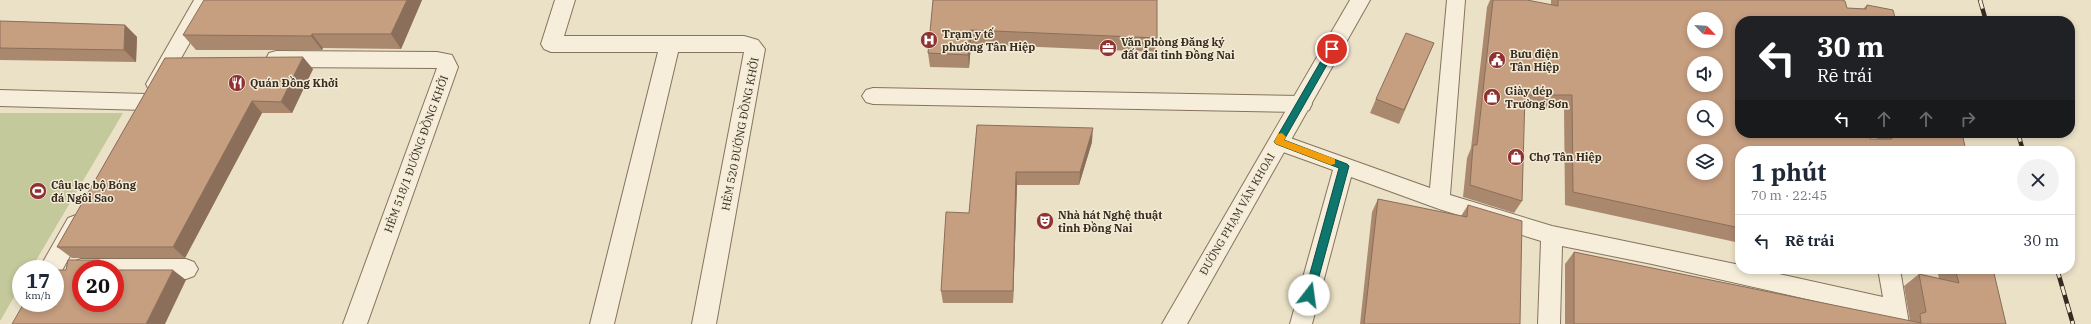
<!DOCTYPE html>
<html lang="vi">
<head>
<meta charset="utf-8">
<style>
	body { margin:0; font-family:"IBM Plex Serif",serif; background:#f2f2f3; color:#1f2937; height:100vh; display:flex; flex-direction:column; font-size:15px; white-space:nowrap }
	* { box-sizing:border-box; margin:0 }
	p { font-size:13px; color:#747a83 }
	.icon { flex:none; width:22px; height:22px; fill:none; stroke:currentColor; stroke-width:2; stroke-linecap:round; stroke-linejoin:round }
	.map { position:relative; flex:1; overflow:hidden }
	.sheet { position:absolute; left:1735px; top:146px; width:340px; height:128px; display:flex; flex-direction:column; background:#fff; border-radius:16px; box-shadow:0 2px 6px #0003 }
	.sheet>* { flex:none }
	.top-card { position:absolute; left:1735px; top:16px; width:340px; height:122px; border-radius:16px; box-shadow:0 2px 6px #0003; background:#202124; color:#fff; overflow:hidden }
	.needle { width:26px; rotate:115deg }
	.fabs { position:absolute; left:1687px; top:12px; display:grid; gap:8px }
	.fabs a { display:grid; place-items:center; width:36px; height:36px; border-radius:50%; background:#fff; box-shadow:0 2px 6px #0003; font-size:20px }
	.speed { position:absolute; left:12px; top:260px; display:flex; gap:8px; font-size:20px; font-weight:700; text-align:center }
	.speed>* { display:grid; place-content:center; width:52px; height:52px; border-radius:50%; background:#fff; box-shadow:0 2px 6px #0003; line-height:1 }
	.speed small { font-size:10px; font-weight:400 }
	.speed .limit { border:6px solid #d22; background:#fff; color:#111 }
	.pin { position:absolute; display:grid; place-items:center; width:34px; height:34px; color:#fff; margin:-17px; border:2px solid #fff; border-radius:50%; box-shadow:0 1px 4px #0007 }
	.me { position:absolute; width:44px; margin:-22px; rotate:15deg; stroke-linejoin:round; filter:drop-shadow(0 0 3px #0008) }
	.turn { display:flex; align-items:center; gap:14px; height:84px; padding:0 16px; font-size:18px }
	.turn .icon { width:52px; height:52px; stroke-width:2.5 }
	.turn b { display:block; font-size:28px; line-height:34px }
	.lanes { display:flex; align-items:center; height:38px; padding:0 16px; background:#0003; justify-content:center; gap:20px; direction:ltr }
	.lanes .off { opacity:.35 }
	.round { display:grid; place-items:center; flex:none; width:42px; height:42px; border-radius:21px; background:#f2f2f3 }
	.headline { display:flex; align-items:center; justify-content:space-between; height:68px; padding:0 16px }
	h1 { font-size:24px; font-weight:700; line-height:30px }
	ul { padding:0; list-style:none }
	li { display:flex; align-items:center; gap:12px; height:52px; padding:0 16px; border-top:1px solid #e0e1e3 }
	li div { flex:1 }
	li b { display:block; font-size:15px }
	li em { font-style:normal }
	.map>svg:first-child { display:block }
</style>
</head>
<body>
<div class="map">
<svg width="2091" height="324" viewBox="0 0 2091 324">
	<rect width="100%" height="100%" fill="#ebe1c7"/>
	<polygon fill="#c3c99b" points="0,113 123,113 31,269 21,269 21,285 0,321"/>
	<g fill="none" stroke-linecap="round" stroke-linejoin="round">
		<defs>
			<polygon id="service" points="1447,0 1465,0 1450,195 1552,226 1740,265 1740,269 1756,269 1883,297 1878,269 1900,269 1909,324 1887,324 1886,317 1652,264 1562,246 1560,324 1538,324 1541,241 1439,209 1351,177 1312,324 1290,324 1333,170 1272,148 1269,142 1272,136 1279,134 1430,188"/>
			<g id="minor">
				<polygon points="194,0 214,0 163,90 156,92 149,90 146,84"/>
				<polygon points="555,0 575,0 564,36 744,36 758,40 765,49 716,324 692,324 744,52 678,52 614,324 590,324 658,52 551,52 544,49 541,44"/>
				<polygon points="276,51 437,52 452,55 458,67 367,324 343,324 437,68 276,67 269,65 266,59 269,53"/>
				<polygon points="873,88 1301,96 1309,98 1312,104 1309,110 1301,112 873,104 866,102 862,96 866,90"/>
				<polygon points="0,90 146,94 153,96 157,102 153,108 146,110 0,106"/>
				<polygon points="76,215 84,218 87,225 59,276 55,278 55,269 39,269 68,218"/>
				<polygon points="81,259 186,259 194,262 198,269 194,276 186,279 115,279 115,269 81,269 81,279 73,276 69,269 73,262"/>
			</g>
			<polygon id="tertiary" points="1350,0 1370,0 1187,324 1162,324"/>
		</defs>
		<use href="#service" stroke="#86735e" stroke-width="2"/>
		<use href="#minor" stroke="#86735e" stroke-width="2"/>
		<use href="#tertiary" stroke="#86735e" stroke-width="2"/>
		<use href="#service" fill="#f6eeda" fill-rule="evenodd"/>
		<use href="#minor" fill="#f6eeda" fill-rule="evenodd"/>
		<use href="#tertiary" fill="#f6eeda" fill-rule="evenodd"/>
		<defs>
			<g id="rail">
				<polyline points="1980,0 1986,21"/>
				<polyline points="2018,133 2023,151"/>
				<polyline points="2057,269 2073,324"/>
			</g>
		</defs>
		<use href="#rail" stroke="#372b20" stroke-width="4.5"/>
		<use href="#rail" stroke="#f3ebd6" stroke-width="3" stroke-dasharray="9" stroke-linecap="butt"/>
	</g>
	<g fill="#aa886e">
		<polygon points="422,0 401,49 323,48 322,50 196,50 183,35"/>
		<polygon points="933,0 1157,38 1155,52 971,44 969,68 930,67 928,53"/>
		<polygon points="1490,0 1527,0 1551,5 1551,0 1842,0 1847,8 1863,9 1867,5 1893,10 1740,21 1870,139 1877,139 1876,133 1962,133 1966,151 1740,151 1740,243 1565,205 1564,109 1524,108 1522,201 1514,213 1463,197 1467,158 1471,148 1487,7"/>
		<polygon points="0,21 125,25 137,37 136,62 0,60"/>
		<polygon points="1434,43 1399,124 1370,113 1376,99"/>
		<polygon points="165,58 313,69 292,113 262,113 185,258 72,258 57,247"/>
		<polygon points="977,125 1092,142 1079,185 1017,185 1013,303 943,303 941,291 969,213"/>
		<polygon points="1378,199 1461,216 1468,205 1520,324 1360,324 1372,212"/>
		<polygon points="1574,252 1910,321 1904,286 1919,274 1939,279 1937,269 1993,269 2006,324 1565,324 1565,264"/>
	</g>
	<g fill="#8b6f5a">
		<polygon points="407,0 422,0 401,49 391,34"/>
		<polygon points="125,25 137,37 136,62 124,50"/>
		<polygon points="970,30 971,44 969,68 968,55"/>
		<polygon points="312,34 323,48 322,50 311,36"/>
		<polygon points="303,57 313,69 292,113 281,102"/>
		<polygon points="252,101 262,113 185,258 173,247"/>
		<polygon points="1093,128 1092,142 1079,185 1080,172"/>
		<polygon points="1016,172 1017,185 1013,303 1013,291"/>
		<polygon points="100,260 112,269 101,269"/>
		<polygon points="173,270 186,280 165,324 146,324"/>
	</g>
	<g fill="#c69e80" stroke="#8b6f5a" fill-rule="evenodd">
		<polygon points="204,0 407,0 391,34 312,34 311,36 183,35"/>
		<polygon points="933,0 1157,0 1157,38 970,30 968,55 928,53"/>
		<path d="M1493,0H1527L1558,6V0H1842L1845,1L1847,8L1866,9L1867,5L1893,10L1896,21H1740V133H1869L1870,139H1892L1891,133H1962L1966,151H1740V228L1573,192L1572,95H1525L1522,201L1470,185L1473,145H1477ZM1694,19H1716V41H1694ZM1694,63H1716V85H1694ZM1694,107H1716V129H1694ZM1694,151H1716V173H1694Z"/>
		<polygon points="0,21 125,25 124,50 0,48"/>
		<polygon points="1406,33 1434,43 1404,110 1376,99"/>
		<polygon points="303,57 281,102 252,101 173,247 57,247 165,58"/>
		<polygon points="977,125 1093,128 1080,172 1016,172 1013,291 941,291 946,212 969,213"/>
		<polygon points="1378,199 1467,217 1468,205 1522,221 1520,324 1364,324"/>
		<polygon points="1574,252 1921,323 1920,314 1926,312 1919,274 1959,283 1955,269 1993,269 2006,324 1574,324"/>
		<polygon points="68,260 100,260 101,269 81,269 81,303 115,303 115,270 173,270 146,324 12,324 24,303 55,303 55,270 66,270"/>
	</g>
	<polygon fill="#0f766e" stroke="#0a4d48" points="1332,46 1336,49 1284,140 1347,164 1349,166 1314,295 1309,300 1304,295 1339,168 1276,144 1274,142 1329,47"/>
	<polygon fill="#f59e0b" points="1282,133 1286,137 1284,140 1335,159 1335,164 1331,165 1276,144 1274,142 1278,134"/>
	<defs>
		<symbol id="hospital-disc" viewBox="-11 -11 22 22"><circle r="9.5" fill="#903232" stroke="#f3ebd6"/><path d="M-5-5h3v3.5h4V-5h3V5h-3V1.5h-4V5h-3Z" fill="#fff"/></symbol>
		<symbol id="office-disc" viewBox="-11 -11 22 22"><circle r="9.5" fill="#903232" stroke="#f3ebd6"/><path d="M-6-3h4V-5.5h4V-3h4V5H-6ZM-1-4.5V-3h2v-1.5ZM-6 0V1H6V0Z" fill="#fff"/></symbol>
		<symbol id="civic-disc" viewBox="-11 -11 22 22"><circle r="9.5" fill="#903232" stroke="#f3ebd6"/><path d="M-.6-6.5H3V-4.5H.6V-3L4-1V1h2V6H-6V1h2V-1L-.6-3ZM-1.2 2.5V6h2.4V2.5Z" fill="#fff"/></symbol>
		<symbol id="restaurant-disc" viewBox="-11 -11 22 22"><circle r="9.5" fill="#903232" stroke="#f3ebd6"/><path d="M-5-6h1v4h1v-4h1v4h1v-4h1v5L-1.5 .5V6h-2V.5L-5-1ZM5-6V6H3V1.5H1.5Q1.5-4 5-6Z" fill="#fff"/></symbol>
		<symbol id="shop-disc" viewBox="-11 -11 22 22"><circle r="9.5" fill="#903232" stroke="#f3ebd6"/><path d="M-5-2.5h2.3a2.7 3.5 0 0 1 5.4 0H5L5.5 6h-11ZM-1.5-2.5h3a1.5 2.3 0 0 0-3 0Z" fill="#fff"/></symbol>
		<symbol id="stadium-disc" viewBox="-11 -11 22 22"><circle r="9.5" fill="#903232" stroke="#f3ebd6"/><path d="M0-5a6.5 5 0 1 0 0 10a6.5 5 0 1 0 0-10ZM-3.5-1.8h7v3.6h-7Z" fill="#fff"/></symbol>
		<symbol id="theatre-disc" viewBox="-11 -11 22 22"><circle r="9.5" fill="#903232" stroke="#f3ebd6"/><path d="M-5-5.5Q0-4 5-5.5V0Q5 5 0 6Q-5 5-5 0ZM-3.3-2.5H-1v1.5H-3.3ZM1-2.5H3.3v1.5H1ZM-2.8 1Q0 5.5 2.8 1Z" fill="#fff"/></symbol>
	</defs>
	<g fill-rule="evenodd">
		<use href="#hospital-disc" x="919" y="30" width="20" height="20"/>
		<use href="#office-disc" x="1098" y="38" width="20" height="20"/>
		<use href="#civic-disc" x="1487" y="50" width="20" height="20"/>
		<use href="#restaurant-disc" x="227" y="73" width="20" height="20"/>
		<use href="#shop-disc" x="1482" y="87" width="20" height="20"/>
		<use href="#shop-disc" x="1506" y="147" width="20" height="20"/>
		<use href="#stadium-disc" x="28" y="181" width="20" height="20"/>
		<use href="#theatre-disc" x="1035" y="211" width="20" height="20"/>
	</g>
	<g text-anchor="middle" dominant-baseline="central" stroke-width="3" stroke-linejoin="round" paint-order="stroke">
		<g font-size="11" font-weight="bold" fill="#372b20" stroke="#f3ebd6" text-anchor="start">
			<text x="942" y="34">Trạm y tế<tspan x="942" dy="13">phường Tân Hiệp</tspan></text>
			<text x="1121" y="42">Văn phòng Đăng ký<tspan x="1121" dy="13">đất đai tỉnh Đồng Nai</tspan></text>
			<text x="1510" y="54">Bưu điện<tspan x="1510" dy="13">Tân Hiệp</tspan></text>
			<text x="250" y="83">Quán Đồng Khởi</text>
			<text x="1505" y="91">Giày dép<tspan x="1505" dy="13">Trường Sơn</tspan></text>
			<text x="1529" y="157">Chợ Tân Hiệp</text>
			<text x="51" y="185">Câu lạc bộ Bóng<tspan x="51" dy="13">đá Ngôi Sao</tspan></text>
			<text x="1058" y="215">Nhà hát Nghệ thuật<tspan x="1058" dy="13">tỉnh Đồng Nai</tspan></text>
		</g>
		<g font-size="11" fill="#372b20" stroke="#f3ebd6">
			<text transform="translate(740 134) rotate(-79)">HẺM 520 ĐƯỜNG ĐỒNG KHỞI</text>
			<text transform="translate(416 154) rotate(-70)">HẺM 518/1 ĐƯỜNG ĐỒNG KHỞI</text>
			<text transform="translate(1237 214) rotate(-60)">ĐƯỜNG PHẠM VĂN KHOAI</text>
		</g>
	</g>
</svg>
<div class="fabs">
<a><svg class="needle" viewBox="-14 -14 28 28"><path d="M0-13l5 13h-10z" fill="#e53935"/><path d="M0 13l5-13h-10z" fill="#747a83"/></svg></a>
<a><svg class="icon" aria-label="sound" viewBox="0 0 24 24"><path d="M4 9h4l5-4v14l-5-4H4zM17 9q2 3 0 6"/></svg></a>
<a><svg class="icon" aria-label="search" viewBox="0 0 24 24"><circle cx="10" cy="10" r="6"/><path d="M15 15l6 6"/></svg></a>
<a><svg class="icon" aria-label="layers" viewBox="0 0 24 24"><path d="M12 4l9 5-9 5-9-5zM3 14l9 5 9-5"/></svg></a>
</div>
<div class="speed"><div>17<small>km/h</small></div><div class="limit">20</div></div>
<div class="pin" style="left:1332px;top:49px;background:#d93025"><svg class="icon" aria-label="arrive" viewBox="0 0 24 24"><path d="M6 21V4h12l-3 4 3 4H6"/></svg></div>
<svg class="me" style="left:1309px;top:295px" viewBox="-20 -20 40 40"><circle r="19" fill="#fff"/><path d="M0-13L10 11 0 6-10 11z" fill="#0f766e"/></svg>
<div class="top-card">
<div class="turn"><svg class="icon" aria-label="left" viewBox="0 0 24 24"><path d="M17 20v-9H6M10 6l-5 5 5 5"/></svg><div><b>30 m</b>Rẽ trái</div></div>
<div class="lanes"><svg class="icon" aria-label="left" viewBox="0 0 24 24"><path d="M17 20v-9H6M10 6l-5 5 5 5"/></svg><svg class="icon off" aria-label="ahead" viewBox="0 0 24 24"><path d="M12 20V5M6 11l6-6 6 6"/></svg><svg class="icon off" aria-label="ahead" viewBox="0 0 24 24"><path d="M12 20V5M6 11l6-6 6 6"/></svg><svg class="icon off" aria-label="right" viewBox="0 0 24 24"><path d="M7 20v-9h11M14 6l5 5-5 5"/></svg></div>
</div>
<section class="sheet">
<div class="headline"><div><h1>1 phút</h1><p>70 m · 22:45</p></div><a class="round"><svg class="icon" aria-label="close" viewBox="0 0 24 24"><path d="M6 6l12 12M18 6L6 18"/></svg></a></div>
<ul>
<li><svg class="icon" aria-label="left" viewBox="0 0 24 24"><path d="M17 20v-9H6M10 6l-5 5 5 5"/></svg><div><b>Rẽ trái</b></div><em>30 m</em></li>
</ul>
</section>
</div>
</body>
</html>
